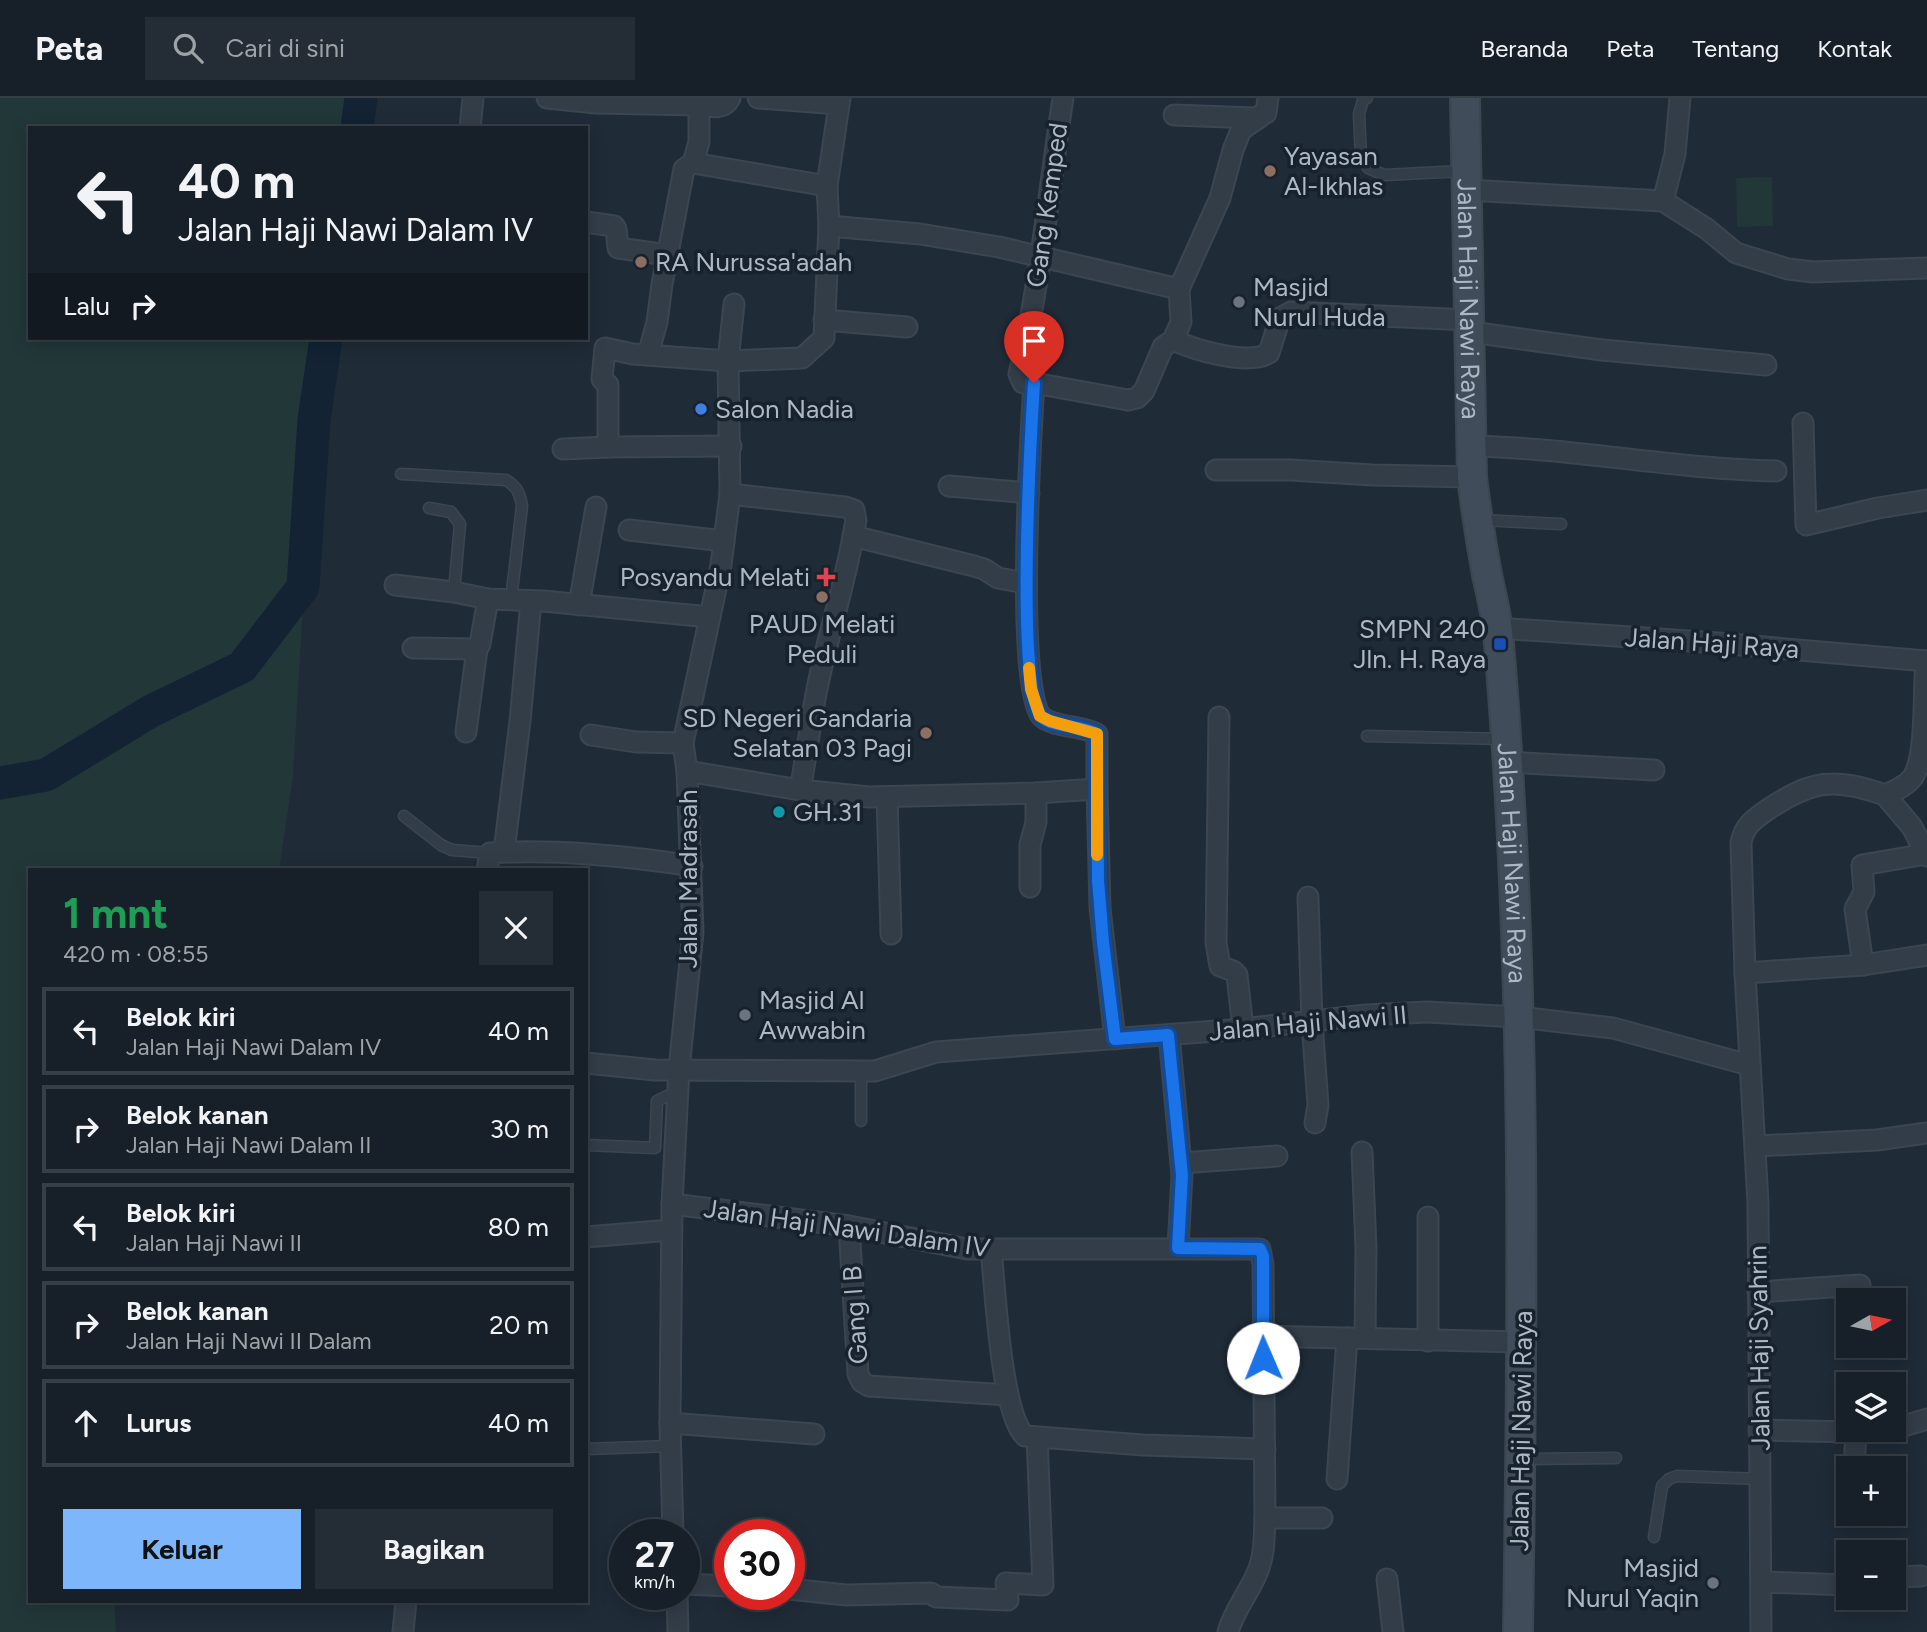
<!DOCTYPE html>
<html lang="id">
<head>
<meta charset="utf-8">
<style>
	body { margin:0; font-family:Figtree,sans-serif; background:#242d35; color:#f1f3f6; height:100vh; display:flex; flex-direction:column; font-size:26px; white-space:nowrap }
	* { box-sizing:border-box; margin:0 }
	p { font-size:23px; color:#9ea3a8 }
	.icon { flex:none; width:38px; height:38px; fill:none; stroke:currentColor; stroke-width:2; stroke-linecap:round; stroke-linejoin:round }
	.map { position:relative; flex:1; overflow:hidden }
	.details { position:absolute; left:28px; top:770px; width:560px; height:735px; display:flex; flex-direction:column; background:#172029; border-radius:0px; box-shadow:0 4px 18px #0003,0 0 0 2px #363e46 }
	.details>* { flex:none }
	.guide { position:absolute; left:28px; top:28px; width:560px; height:214px; border-radius:0px; box-shadow:0 4px 18px #0003,0 0 0 2px #363e46; background:#172029; color:#f1f3f6; overflow:hidden }
	.needle { width:46px; rotate:81deg }
	.fabs { position:absolute; left:1836px; top:1190px; display:grid; gap:14px }
	.fabs a { display:grid; place-items:center; width:70px; height:70px; border-radius:0px; background:#172029; box-shadow:0 4px 18px #0003,0 0 0 2px #363e46; font-size:35px }
	.speed { position:absolute; left:609px; top:1421px; display:flex; gap:14px; font-size:35px; font-weight:700; text-align:center }
	.speed>* { display:grid; place-content:center; width:91px; height:91px; border-radius:50%; background:#172029; box-shadow:0 4px 18px #0003,0 0 0 2px #363e46; line-height:1 }
	.speed small { font-size:18px; font-weight:400 }
	.speed .limit { border:10px solid #d22; background:#fff; color:#111 }
	.pin { position:absolute; display:grid; place-items:center; width:60px; height:60px; color:#fff; margin:-72px -30px; border-radius:50% 50% 50% 0; rotate:-45deg; box-shadow:0 0 7px #0007 }
	.pin .icon { rotate:45deg }
	.me { position:absolute; width:77px; margin:-38px; rotate:359deg; stroke-linejoin:round; filter:drop-shadow(0 0 5px #0008) }
	.turn { display:flex; align-items:center; gap:24px; height:147px; padding:0 35px; font-size:32px }
	.turn .icon { width:91px; height:91px; stroke-width:2.5 }
	.turn b { display:block; font-size:49px; line-height:60px }
	.then { display:flex; align-items:center; height:66px; padding:0 35px; background:#0003; gap:14px; font-size:26px }
	.round { display:grid; place-items:center; flex:none; width:74px; height:74px; border-radius:0px; background:#242d35 }
	.overview { display:flex; align-items:center; justify-content:space-between; height:119px; padding:0 35px }
	h1 { font-size:42px; font-weight:700; line-height:52px; color:#1e9e55 }
	.primary-button { display:flex; gap:14px; margin-top:auto; padding:14px 35px }
	.primary-button a { flex:1; height:80px; border-radius:0px; background:#7db6fa; color:#111; font-size:28px; font-weight:700; line-height:80px; text-align:center }
	.primary-button a+a { background:#242d35; color:#f1f3f6 }
	ul { padding:0; list-style:none }
	li { display:flex; align-items:center; gap:21px; height:88px; margin:0 14px 10px; padding:0 21px; border:4px solid #363e46; border-radius:0px }
	li div { flex:1 }
	li b { display:block; font-size:26px }
	li em { font-style:normal }
	header { display:flex; align-items:center; gap:42px; box-sizing:border-box; height:98px; padding:0 35px; background:#172029; border-bottom:2px solid #363e46 }
	header strong { font-size:33px }
	nav { display:flex; gap:38px; margin-inline-start:auto; font-size:24px }
	.search { width:490px; height:63px; background:#242d35; display:flex; align-items:center; gap:18px; box-sizing:border-box; padding:0 24px; border-radius:0px; color:#9ea3a8; font-size:26px }
	.map>svg:first-child { display:block }
</style>
</head>
<body>
<header>
<strong>Peta</strong>
<div class="search"><svg class="icon" aria-label="search" viewBox="0 0 24 24"><circle cx="10" cy="10" r="6"/><path d="M15 15l6 6"/></svg>Cari di sini</div>
<nav><a>Beranda</a><a>Peta</a><a>Tentang</a><a>Kontak</a></nav>
</header>
<div class="map">
<svg width="1927" height="1534" viewBox="0 0 1927 1534">
	<rect width="100%" height="100%" fill="#1f2b37"/>
	<g fill="#213738">
		<polygon points="0,0 361,0 357,30 30,30 30,240 326,240 314,322 293,678 279,772 30,772 30,1503 114,1503 116,1534 0,1534"/>
		<polygon points="1772,79 1773,128 1737,129 1736,80"/>
	</g>
	<g fill="none" stroke-linecap="round" stroke-linejoin="round">
		<g stroke="#132334" stroke-width="33">
			<polyline points="357,30 361,0"/>
			<polyline points="0,685 46,677 151,613 242,569 303,489 314,322 326,240"/>
		</g>
		<defs>
			<g id="lane">
				<polyline points="1367,0 1363,2 1359,16 1361,58 1368,70 1384,77 1463,73"/>
				<path d="M401,376L506,382C517,389 520,395 522,408L511,502"/>
				<polyline points="429,410 451,414 460,426 454,494"/>
				<polyline points="1481,422 1561,426"/>
				<polyline points="1367,638 1505,641"/>
				<polyline points="404,718 441,747 452,752 490,755"/>
				<polyline points="861,973 861,1023"/>
				<polyline points="586,1047 655,1050 657,1003 667,998 677,999"/>
				<polyline points="586,1351 670,1348"/>
				<polyline points="1522,1361 1616,1360"/>
				<polyline points="1654,1439 1662,1388 1669,1381 1677,1378 1761,1381"/>
			</g>
			<g id="street">
				<polyline points="547,0 596,5 699,7"/>
				<polyline points="758,0 838,6"/>
				<polyline points="1174,17 1255,20 1266,15 1268,0"/>
				<polyline points="470,30 473,0"/>
				<polyline points="693,65 827,88"/>
				<polyline points="1467,92 1663,103 1707,131 1736,155 1788,171 1813,174 1927,170"/>
				<polyline points="1663,103 1675,56 1680,0"/>
				<polyline points="586,124 614,128 616,131 618,150 668,157"/>
				<path d="M829,128L920,136L999,149L1179,191L1181,224L1173,242L1163,249L1144,293L1137,300L1128,302L1034,285C1031,333 1015,595 1042,619C1053,629 1084,628 1097,636V691"/>
				<polyline points="1179,191 1220,100 1233,52 1241,32 1260,19"/>
				<polyline points="824,222 907,229"/>
				<polyline points="1471,234 1602,252 1766,267"/>
				<path d="M1173,242C1195,252 1248,268 1269,255L1280,220L1291,214L1470,222"/>
				<path d="M648,257L657,224L662,186L684,71L693,65L699,44V7C712,9 724,12 730,0"/>
				<path d="M1034,285H1023L1019,276C1040,185 1049,92 1063,0"/>
				<polyline points="1803,325 1806,427 1878,410 1927,402"/>
				<path d="M1473,348C1574,350 1674,371 1776,373"/>
				<polyline points="608,349 608,287 602,281 605,250 633,256 728,263 802,260 824,240 829,128 827,88 840,0"/>
				<polyline points="563,351 608,349 731,348"/>
				<polyline points="1216,372 1290,372 1373,377 1472,379"/>
				<polyline points="949,388 1029,395"/>
				<polyline points="730,396 845,409 854,412 856,422 853,438"/>
				<polyline points="629,432 724,443"/>
				<polyline points="395,487 454,494 488,501 543,503 710,519"/>
				<polyline points="579,507 596,409"/>
				<polyline points="1497,530 1718,545 1927,563"/>
				<polyline points="413,550 477,551 480,546 488,501"/>
				<polyline points="1219,619 1216,845 1220,868 1233,873 1237,877 1243,931"/>
				<polyline points="466,634 477,551"/>
				<polyline points="591,637 636,644 683,645"/>
				<polyline points="1507,664 1654,672"/>
				<polyline points="687,673 800,692 869,699 1036,695 1097,691 1100,810 1115,941"/>
				<path d="M800,692C806,660 810,628 816,596C826,543 844,491 853,438L974,468L984,471L998,480L1026,485"/>
				<polyline points="1885,697 1912,729 1927,758"/>
				<polyline points="887,699 891,836"/>
				<polyline points="504,754 520,623 531,503"/>
				<path d="M487,772L490,755C551,751 630,758 692,768"/>
				<polyline points="1030,789 1030,747 1036,724 1036,695"/>
				<polyline points="1308,799 1312,924 1318,1007 1315,1025"/>
				<polyline points="1863,867 1855,811 1864,794 1862,767 1926,756"/>
				<polyline points="1745,875 1863,867 1927,857"/>
				<polyline points="1169,937 1182,1077 1178,1150"/>
				<polyline points="586,965 655,972 875,973 936,954 1243,931 1366,917 1427,914 1519,919 1613,930 1749,967"/>
				<polyline points="1756,1048 1877,1042 1927,1035"/>
				<polyline points="1362,1054 1366,1150 1365,1240"/>
				<polyline points="1181,1065 1277,1058"/>
				<path d="M672,1106L849,1128L967,1151H1260L1263,1166L1265,1420C1264,1438 1265,1458 1257,1475C1249,1495 1234,1512 1228,1534"/>
				<polyline points="849,1128 858,1276 862,1284 869,1288 1008,1297"/>
				<polyline points="586,1139 671,1132"/>
				<path d="M991,1151C995,1189 1001,1316 1025,1338L1143,1347L1265,1351"/>
				<polyline points="1758,1194 1860,1187"/>
				<polyline points="1263,1238 1521,1244"/>
				<polyline points="1428,1243 1428,1119"/>
				<polyline points="670,1325 814,1336"/>
				<polyline points="1894,1331 1927,1321"/>
				<polyline points="1759,1332 1856,1334 1887,1332"/>
				<polyline points="1854,1370 1856,1334"/>
				<polyline points="1337,1381 1347,1240"/>
				<polyline points="1265,1420 1322,1420"/>
				<polyline points="673,1437 670,1325 672,1106 679,971 693,834 687,673 683,645 721,467 730,396 728,263 734,206"/>
				<polyline points="1894,1479 1921,1478"/>
				<polyline points="1387,1481 1393,1534"/>
				<polyline points="1762,1484 1848,1487"/>
				<polyline points="684,1486 730,1488"/>
				<polyline points="789,1491 846,1497 931,1495 936,1499 1008,1502 1006,1485 1043,1487 1037,1339"/>
				<polyline points="677,1496 678,1534"/>
				<polyline points="403,1534 406,1503"/>
				<path d="M1761,1534L1758,1105L1745,875L1741,745C1744,728 1753,722 1767,712C1812,682 1834,679 1885,697C1896,692 1906,688 1913,679C1927,657 1923,592 1926,563"/>
			</g>
			<g id="secondary">
				<path id="s1" d="M1465,0L1472,379C1476,412 1481,444 1487,477C1491,495 1496,515 1498,534C1527,866 1523,1201 1518,1534"/>
			</g>
		</defs>
		<use href="#lane" stroke="#3c4651" stroke-width="13"/>
		<use href="#street" stroke="#3c4651" stroke-width="23"/>
		<use href="#secondary" stroke="#3c4651" stroke-width="32"/>
		<use href="#lane" stroke="#333d48" stroke-width="10"/>
		<use href="#street" stroke="#333d48" stroke-width="19"/>
		<use href="#secondary" stroke="#414c5b" stroke-width="28"/>
	</g>
	<g fill="none" stroke-linecap="round" stroke-linejoin="round">
		<defs>
			<path id="route" d="M1034,285C1031,333 1015,596 1042,619C1054,630 1083,627 1097,636L1098,782L1103,844L1115,941L1168,937L1182,1077L1178,1150L1260,1151L1263,1158V1260"/>
		</defs>
		<use href="#route" stroke="#114b97" stroke-width="18"/>
		<use href="#route" stroke="#1a73e8" stroke-width="12"/>
		<polyline stroke="#f59e0b" stroke-width="12" points="1029,570 1031,591 1040,618 1050,623 1097,636 1097,757"/>
	</g>
	<g fill="#8d6e63" stroke="#18222c" stroke-width="2.5">
		<circle cx="1270" cy="73" r="7"/>
		<circle cx="641" cy="164" r="7"/>
		<circle cx="822" cy="499" r="7"/>
		<circle cx="926" cy="635" r="7"/>
	</g>
	<g fill="#6b7280" stroke="#18222c" stroke-width="2.5">
		<circle cx="1239" cy="204" r="7"/>
		<circle cx="745" cy="917" r="7"/>
		<circle cx="1713" cy="1485" r="7"/>
	</g>
	<circle fill="#3f7fe0" stroke="#18222c" stroke-width="2.5" cx="701" cy="311" r="7"/>
	<path fill="#e0444e" stroke="#18222c" stroke-width="2.5" d="M822.5 468.5h7v7h7v7h-7v7h-7v-7h-7v-7h7z"/>
	<rect fill="#1a4fb4" stroke="#18222c" stroke-width="2.5" x="1493" y="539" width="14" height="14" rx="3.5"/>
	<circle fill="#0f9aa8" stroke="#18222c" stroke-width="2.5" cx="779" cy="714" r="7"/>
	<g text-anchor="middle" dominant-baseline="central" stroke-width="7" stroke-linejoin="round" paint-order="stroke">
		<g font-size="26" fill="#adb8c5" stroke="#18222c" text-anchor="start">
			<text x="1284" y="58">Yayasan<tspan x="1284" dy="30">Al-Ikhlas</tspan></text>
			<text x="655" y="164">RA Nurussa'adah</text>
			<text x="1253" y="189">Masjid<tspan x="1253" dy="30">Nurul Huda</tspan></text>
			<text x="715" y="311">Salon Nadia</text>
			<text x="810" y="479" text-anchor="end">Posyandu Melati</text>
			<text x="822" y="526" text-anchor="middle">PAUD Melati<tspan x="822" dy="30">Peduli</tspan></text>
			<text x="1486" y="531" text-anchor="end">SMPN 240<tspan x="1486" dy="30">Jln. H. Raya</tspan></text>
			<text x="912" y="620" text-anchor="end">SD Negeri Gandaria<tspan x="912" dy="30">Selatan 03 Pagi</tspan></text>
			<text x="793" y="714">GH.31</text>
			<text x="759" y="902">Masjid Al<tspan x="759" dy="30">Awwabin</tspan></text>
			<text x="1699" y="1470" text-anchor="end">Masjid<tspan x="1699" dy="30">Nurul Yaqin</tspan></text>
		</g>
		<g font-size="26" fill="#adb8c5" stroke="#18222c">
			<text transform="translate(1047 107) rotate(-82)">Gang Kemped</text>
			<text stroke="none"><textPath href="#s1" startOffset="201">Jalan Haji Nawi Raya</textPath></text>
			<text transform="translate(1712 545) rotate(4)">Jalan Haji Raya</text>
			<text stroke="none"><textPath href="#s1" startOffset="768">Jalan Haji Nawi Raya</textPath></text>
			<text transform="translate(688 781) rotate(-90)">Jalan Madrasah</text>
			<text transform="translate(1308 925) rotate(-5)">Jalan Haji Nawi II</text>
			<text transform="translate(847 1130) rotate(8)">Jalan Haji Nawi Dalam IV</text>
			<text transform="translate(855 1217) rotate(-94)">Gang I B</text>
			<text transform="translate(1759 1250) rotate(-91)">Jalan Haji Syahrin</text>
			<text transform="translate(1521 1333) rotate(-89)">Jalan Haji Nawi Raya</text>
		</g>
	</g>
</svg>
<div class="fabs">
<a><svg class="needle" viewBox="-14 -14 28 28"><path d="M0-13l5 13h-10z" fill="#e53935"/><path d="M0 13l5-13h-10z" fill="#9ea3a8"/></svg></a>
<a><svg class="icon" aria-label="layers" viewBox="0 0 24 24"><path d="M12 4l9 5-9 5-9-5zM3 14l9 5 9-5"/></svg></a>
<a>+</a>
<a>−</a>
</div>
<div class="speed"><div>27<small>km/h</small></div><div class="limit">30</div></div>
<div class="pin" style="left:1034px;top:285px;background:#d93025"><svg class="icon" aria-label="arrive" viewBox="0 0 24 24"><path d="M6 21V4h12l-3 4 3 4H6"/></svg></div>
<svg class="me" style="left:1263px;top:1260px" viewBox="-20 -20 40 40"><circle r="19" fill="#fff"/><path d="M0-13L10 11 0 6-10 11z" fill="#1a73e8"/></svg>
<div class="guide">
<div class="turn"><svg class="icon" aria-label="left" viewBox="0 0 24 24"><path d="M17 20v-9H6M10 6l-5 5 5 5"/></svg><div><b>40 m</b>Jalan Haji Nawi Dalam IV</div></div>
<div class="then">Lalu<svg class="icon" aria-label="right" viewBox="0 0 24 24"><path d="M7 20v-9h11M14 6l5 5-5 5"/></svg></div>
</div>
<section class="details">
<div class="overview"><div><h1>1 mnt</h1><p>420 m · 08:55</p></div><a class="round"><svg class="icon" aria-label="close" viewBox="0 0 24 24"><path d="M6 6l12 12M18 6L6 18"/></svg></a></div>
<ul>
<li><svg class="icon" aria-label="left" viewBox="0 0 24 24"><path d="M17 20v-9H6M10 6l-5 5 5 5"/></svg><div><b>Belok kiri</b><p>Jalan Haji Nawi Dalam IV</p></div><em>40 m</em></li>
<li><svg class="icon" aria-label="right" viewBox="0 0 24 24"><path d="M7 20v-9h11M14 6l5 5-5 5"/></svg><div><b>Belok kanan</b><p>Jalan Haji Nawi Dalam II</p></div><em>30 m</em></li>
<li><svg class="icon" aria-label="left" viewBox="0 0 24 24"><path d="M17 20v-9H6M10 6l-5 5 5 5"/></svg><div><b>Belok kiri</b><p>Jalan Haji Nawi II</p></div><em>80 m</em></li>
<li><svg class="icon" aria-label="right" viewBox="0 0 24 24"><path d="M7 20v-9h11M14 6l5 5-5 5"/></svg><div><b>Belok kanan</b><p>Jalan Haji Nawi II Dalam</p></div><em>20 m</em></li>
<li><svg class="icon" aria-label="ahead" viewBox="0 0 24 24"><path d="M12 20V5M6 11l6-6 6 6"/></svg><div><b>Lurus</b></div><em>40 m</em></li>
</ul>
<div class="primary-button"><a>Keluar</a><a>Bagikan</a></div>
</section>
</div>
</body>
</html>
